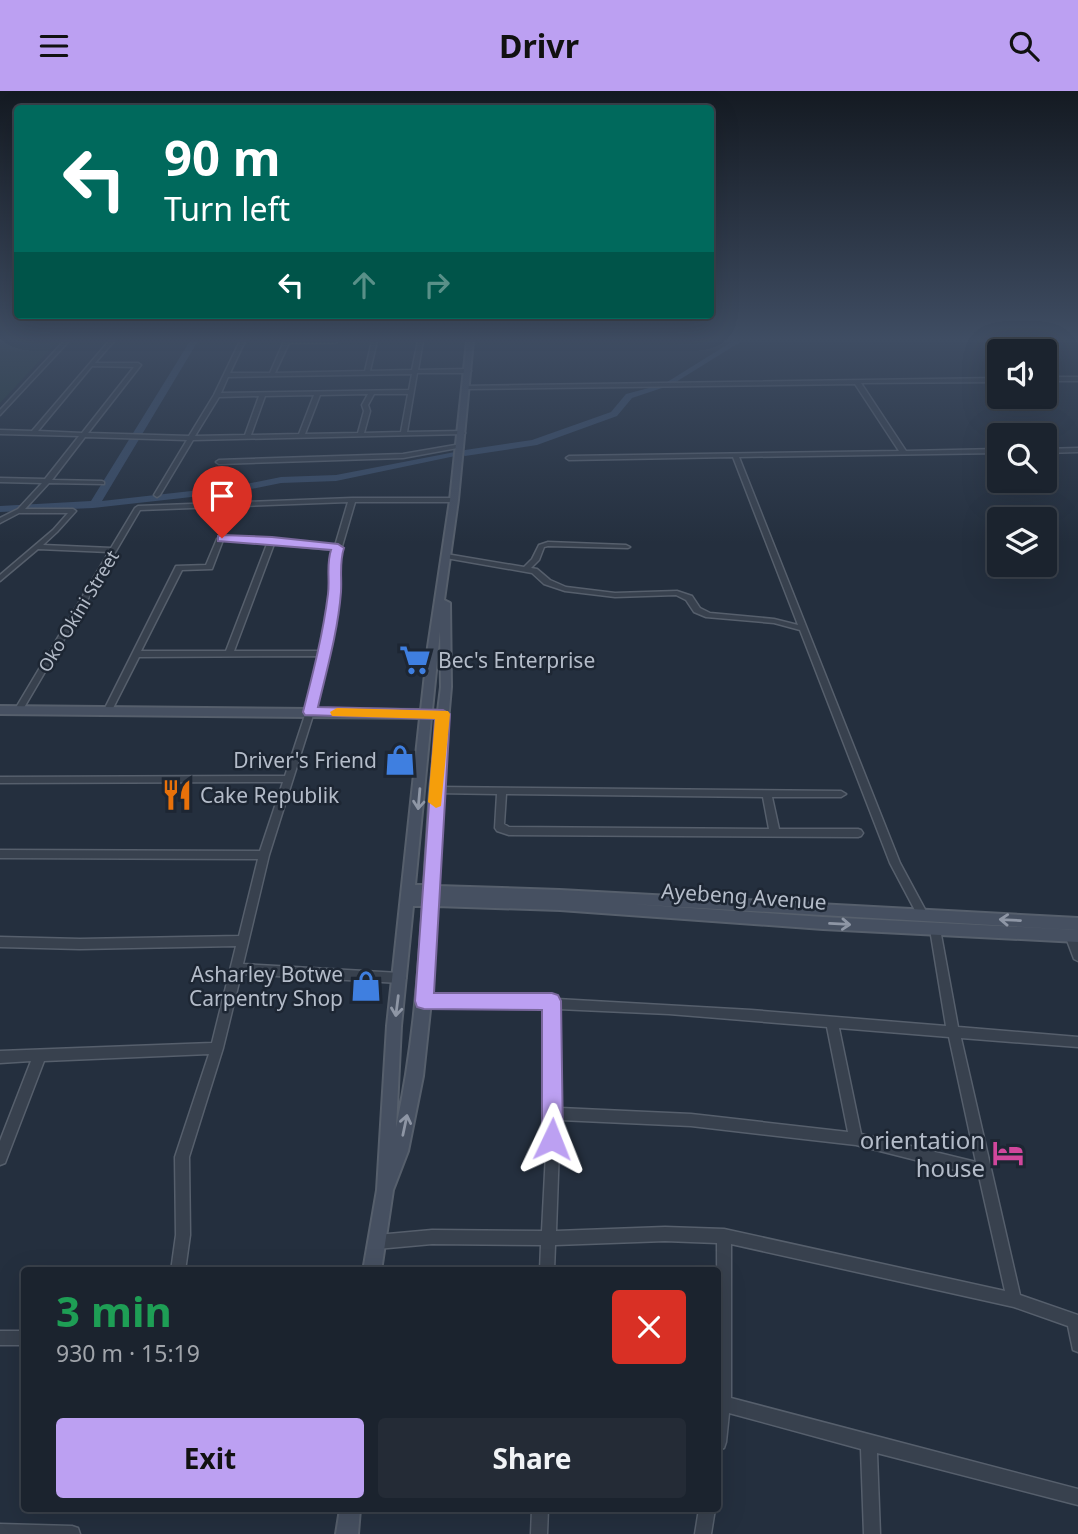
<!DOCTYPE html>
<html lang="en">
<head>
<meta charset="utf-8">
<style>
	body { margin:0; font-family:"Noto Sans",sans-serif; background:#242b36; color:#f1f3f6; height:100vh; display:flex; flex-direction:column; font-size:26px; white-space:nowrap }
	* { box-sizing:border-box; margin:0 }
	p { font-size:23px; color:#a0a4aa }
	.icon { flex:none; width:38px; height:38px; fill:none; stroke:currentColor; stroke-width:2; stroke-linecap:round; stroke-linejoin:round }
	.map { position:relative; flex:1; overflow:hidden }
	.panel { position:absolute; left:21px; top:1176px; width:700px; height:245px; display:flex; flex-direction:column; background:#1b232e; border-radius:7px; box-shadow:0 7px 28px #0002,0 0 0 2px #39404a }
	.panel>* { flex:none }
	.banner { position:absolute; left:14px; top:14px; width:700px; height:214px; border-radius:7px; box-shadow:0 7px 28px #0002,0 0 0 2px #39404a; background:#00695c; color:#fff; overflow:hidden }
	.tools { position:absolute; left:987px; top:248px; display:grid; gap:14px }
	.tools a { display:grid; place-items:center; width:70px; height:70px; border-radius:7px; background:#1b232e; box-shadow:0 7px 28px #0002,0 0 0 2px #39404a; font-size:35px }
	.pin { position:absolute; display:grid; place-items:center; width:60px; height:60px; color:#fff; margin:-72px -30px; border-radius:50% 50% 50% 0; rotate:-45deg; box-shadow:0 0 7px #0007 }
	.pin .icon { rotate:45deg }
	.me { position:absolute; width:77px; margin:-38px; rotate:2deg; stroke-linejoin:round; filter:drop-shadow(0 0 5px #0008) }
	.turn { display:flex; align-items:center; gap:24px; height:147px; padding:0 35px; font-size:32px }
	.turn .icon { width:91px; height:91px; stroke-width:2.5 }
	.turn b { display:block; font-size:49px; line-height:60px }
	.lanes { display:flex; align-items:center; height:66px; padding:0 35px; background:#0003; justify-content:center; gap:35px; direction:ltr }
	.lanes .off { opacity:.35 }
	.round { display:grid; place-items:center; flex:none; width:74px; height:74px; border-radius:7px; background:#242b36 }
	.head { display:flex; align-items:center; justify-content:space-between; height:119px; padding:0 35px }
	h1 { font-size:42px; font-weight:700; line-height:52px; color:#1e9e55 }
	.button { display:flex; gap:14px; margin-top:auto; padding:14px 35px }
	.button a { flex:1; height:80px; border-radius:7px; background:#bca0f2; color:#111; font-size:28px; font-weight:700; line-height:80px; text-align:center }
	.button a+a { background:#242b36; color:#f1f3f6 }
	header { display:flex; justify-content:space-between; align-items:center; height:91px; padding:0 35px; background:#bca0f2; color:#111; font-size:32px; font-weight:700 }
	.map>svg:first-child { display:block }
</style>
</head>
<body>
<header><svg class="icon" aria-label="menu" viewBox="0 0 24 24"><path d="M4 6h16M4 12h16M4 18h16"/></svg>Drivr<svg class="icon" aria-label="search" viewBox="0 0 24 24"><circle cx="10" cy="10" r="6"/><path d="M15 15l6 6"/></svg></header>
<div class="map">
<svg width="1078" height="1443" viewBox="0 0 1078 1443">
	<rect width="100%" height="100%" fill="#242f3e"/>
	<polygon fill="#263c3f" points="0,250 58,250 0,312"/>
	<g fill="none" stroke-linecap="round" stroke-linejoin="round">
		<g fill="#394c67" fill-rule="evenodd">
			<polygon points="190,250 198,250 102,410 236,395 281,386 336,384 455,361 460,364 336,390 281,392 236,401 93,417 0,421 0,415 91,410"/>
			<polygon points="733,250 742,250 671,294 632,307 617,325 537,354 465,365 460,362 465,359 532,349 611,321 626,303 664,293"/>
		</g>
		<defs>
			<g id="street">
				<polygon points="64,250 69,250 0,324 0,319"/>
				<path d="M109,250H114L95,272H138L141,274L88,342L189,345L214,304L240,250H245L230,282H270L284,250H338L335,252H289L275,282L365,280L372,250H377L370,280L412,279L418,250H423L418,279L468,278L471,280L468,282H417L407,341L462,340L465,342L464,343L193,349L160,404L157,406L154,404L187,349L85,346L52,389L102,390L104,391V393L49,392L25,418H73L76,420L57,441L43,454L111,457L135,417L138,415L352,407H454L457,409L454,411H355L338,469L339,500L329,562L314,621L269,764L243,873L400,882L404,884L406,887L404,890L400,892L241,883L223,957L189,1066L190,1144L185,1180H171L176,1144L175,1066L209,963L44,970L5,1072L0,1074V1050L31,970L0,972V960L212,952L236,855L80,858L0,856V846L80,848L239,845L258,768L0,767V759L260,760L283,691L0,692V686L285,685L306,621L320,565L139,566L110,623H104L103,621L176,475L206,474L217,448L224,445L269,449L272,447L275,449L335,455L348,411L140,419L22,620L21,622H15L14,620L109,461L38,458L0,490V484L53,439L68,422H19L0,432V427L18,418L42,392L0,391V387L45,388L79,345L0,343V339L32,340ZM92,275L134,276L82,342L38,340ZM412,283L409,299L221,302L228,286ZM368,303L362,314L364,320L358,342L305,343L320,304ZM374,303H408L401,341L364,342L370,320L368,314ZM314,304L299,343L251,344L265,305ZM259,305L245,344L195,345L219,306ZM223,449L267,453L226,560H141L182,479L212,478ZM274,453L334,459L330,469L331,500L321,560H234Z"/>
				<rect x="1045" y="286" width="33" height="4"/>
				<polygon points="999,287 999,291 861,292 906,360 999,358 999,362 739,366 900,772 928,824 927,827 923,828 919,827 890,772 800,539 774,532 706,526 694,521 686,509 676,504 615,506 565,500 544,493 532,482 446,467 442,465 446,463 524,476 532,468 539,454 548,451 626,454 630,456 628,457 548,455 544,456 539,469 531,477 537,478 550,489 566,496 615,502 677,500 692,505 700,517 710,522 774,528 798,534 733,366 569,369 566,367 569,365 899,360 855,293 466,298 464,297 464,295"/>
				<polygon points="461,353 463,354 463,356 403,367 219,373 216,371 219,369 403,363"/>
				<polygon points="1078,357 1078,361 1045,362 1045,358"/>
				<path d="M436,696L841,700L846,703L841,706H772L779,738H858L861,739L863,742L861,745L858,746L509,744L497,740L495,737L497,703L436,702L431,699ZM506,703L763,706L769,738L509,736L504,733Z"/>
				<path d="M935,834L939,835L940,838L958,936L1078,946V956L961,947L1020,1204L1078,1224V1261L1073,1259L1068,1235L1014,1216L731,1153V1307L1078,1398V1414L877,1362L880,1443H864L861,1358L729,1322L726,1351L724,1357L718,1359L717,1152L665,1150L555,1154L554,1180H540L541,1154L432,1153L377,1158L372,1156L370,1151L372,1146L377,1144L432,1139L542,1140L548,1023L546,917L424,915L420,914L418,910L420,906L424,905L548,907L552,905L557,908L751,919L946,935L930,838L931,835ZM558,918L669,923L827,936L848,1041L691,1023L560,1017ZM839,937L949,946L976,1071L861,1043ZM560,1029L691,1035L856,1054L979,1085L1005,1200L724,1138L665,1136L556,1140Z"/>
				<polygon points="1070,839 1074,841 1078,851 1078,870 1074,868 1065,844 1066,841"/>
				<rect x="0" y="1240" width="24" height="14"/>
				<polygon points="532,1418 548,1418 547,1443 531,1443"/>
				<polygon points="699,1418 715,1418 711,1443 695,1443"/>
				<polygon points="0,1433 72,1435 78,1437 80,1443 0,1443"/>
			</g>
			<g id="secondary">
				<path d="M467,250H473L458,409L444,509L450,512L451,596L442,699L437,795L560,799L1078,827V839L631,813L823,826L1078,839V851L823,838L560,819L436,815L431,910L423,985L408,1060L393,1099L381,1180H363L377,1099L387,935L420,627L0,623V615L421,619L428,556L450,409ZM440,540L441,596L438,620L432,619ZM438,626L430,699L424,794H415L431,627ZM413,815H423C418,890 412,963 396,1037L401,935Z"/>
				<polygon points="340,1418 360,1418 358,1443 336,1443"/>
			</g>
		</defs>
		<use href="#street" stroke="#565f6c" stroke-width="3"/>
		<use href="#secondary" stroke="#565f6c" stroke-width="4"/>
		<use href="#street" fill="#38414e" fill-rule="evenodd"/>
		<use href="#secondary" fill="#465061" fill-rule="evenodd"/>
	</g>
	<defs><path id="oneway-shaft" d="M-6 0H5M1.5-3L5.5 0L1.5 3" fill="none" stroke-width="1.6" stroke-linecap="round" stroke-linejoin="round" transform="scale(1.75)"/></defs>
	<g stroke="#8e96a5">
		<use href="#oneway-shaft" transform="translate(419 708) rotate(95)"/>
		<use href="#oneway-shaft" transform="translate(1010 829) rotate(-177)"/>
		<use href="#oneway-shaft" transform="translate(840 833) rotate(3)"/>
		<use href="#oneway-shaft" transform="translate(397 915) rotate(97)"/>
		<use href="#oneway-shaft" transform="translate(405 1034) rotate(-78)"/>
	</g>
	<linearGradient id="sky" x2="0" y2="1"><stop stop-color="#141a22"/><stop offset="0.55" stop-color="#3f4d63"/><stop offset="1" stop-color="#3f4d63" stop-opacity="0"/></linearGradient>
	<rect width="1078" height="452" fill="url(#sky)"/>
	<path fill="#bca0f2" stroke="#7a689d" stroke-width="2" d="M222,444L272,446L338,453L344,457C339,472 342,485 341,501C338,540 327,578 318,616L443,619L450,623L434,902H552L558,904L561,910L563,1048L560,1056L552,1059L545,1056L542,1048V919L424,918L417,916L415,910L435,628L305,624L303,621C313,582 323,543 328,503C330,488 326,474 331,459L218,450V445Z"/>
	<polygon fill="#f59e0b" points="337,617 448,620 450,623 441,715 436,717 428,711 435,628 332,625 330,621"/>
	<defs>
		<symbol id="supermarket-bare" viewBox="-9 -9 18 18"><path d="M-6-5.5h2.5l.6 2H6L4.5 2H-2.5L-4.4-4H-6ZM-1.5 3.2a1.3 1.3 0 1 0 .1 0ZM3 3.2a1.3 1.3 0 1 0 .1 0Z" fill="#3f7fe0" stroke="#1d2633" stroke-width="2.5" paint-order="stroke"/></symbol>
		<symbol id="shop-bare" viewBox="-9 -9 18 18"><path d="M-5-2.5h2.3a2.7 3.5 0 0 1 5.4 0H5L5.5 6h-11ZM-1.5-2.5h3a1.5 2.3 0 0 0-3 0Z" fill="#3f7fe0" stroke="#1d2633" stroke-width="2.5" paint-order="stroke"/></symbol>
		<symbol id="restaurant-bare" viewBox="-9 -9 18 18"><path d="M-5-6h1v4h1v-4h1v4h1v-4h1v5L-1.5 .5V6h-2V.5L-5-1ZM5-6V6H3V1.5H1.5Q1.5-4 5-6Z" fill="#e8710a" stroke="#1d2633" stroke-width="2.5" paint-order="stroke"/></symbol>
		<symbol id="hotel-bare" viewBox="-9 -9 18 18"><path d="M-6-4.5h1.5V1H6V5H4.5V3h-9V5H-6ZM-4 0a1.8 1.8 0 1 1 3.6 0ZM.5 0V-2.5h3Q6-2.5 6 0Z" fill="#d1479c" stroke="#1d2633" stroke-width="2.5" paint-order="stroke"/></symbol>
	</defs>
	<g fill-rule="evenodd">
		<use href="#supermarket-bare" x="393" y="547" width="44" height="44"/>
		<use href="#shop-bare" x="378" y="647" width="44" height="44"/>
		<use href="#restaurant-bare" x="155" y="682" width="44" height="44"/>
		<use href="#shop-bare" x="344" y="873" width="44" height="44"/>
		<use href="#hotel-bare" x="986" y="1040" width="44" height="44"/>
	</g>
	<g text-anchor="middle" dominant-baseline="central" stroke-width="5" stroke-linejoin="round" paint-order="stroke">
		<g font-size="18" fill="#b4bcc9" stroke="#1d2633">
			<text transform="translate(78 520) rotate(-59)">Oko Okini Street</text>
		</g>
		<g font-size="21" fill="#b4bcc9" stroke="#1d2633" text-anchor="start">
			<text x="438" y="569">Bec's Enterprise</text>
			<text x="377" y="669" text-anchor="end">Driver's Friend</text>
			<text x="200" y="704">Cake Republik</text>
			<text x="343" y="883" text-anchor="end">Asharley Botwe<tspan x="343" dy="24">Carpentry Shop</tspan></text>
		</g>
		<g font-size="21" fill="#b4bcc9" stroke="#1d2633">
			<text transform="translate(744 805) rotate(4)">Ayebeng Avenue</text>
		</g>
		<g font-size="24" fill="#b4bcc9" stroke="#1d2633" text-anchor="end">
			<text x="985" y="1048">orientation<tspan x="985" dy="28">house</tspan></text>
		</g>
	</g>
</svg>
<div class="tools">
<a><svg class="icon" aria-label="sound" viewBox="0 0 24 24"><path d="M4 9h4l5-4v14l-5-4H4zM17 9q2 3 0 6"/></svg></a>
<a><svg class="icon" aria-label="search" viewBox="0 0 24 24"><circle cx="10" cy="10" r="6"/><path d="M15 15l6 6"/></svg></a>
<a><svg class="icon" aria-label="layers" viewBox="0 0 24 24"><path d="M12 4l9 5-9 5-9-5zM3 14l9 5 9-5"/></svg></a>
</div>
<div class="pin" style="left:222px;top:447px;background:#d93025"><svg class="icon" aria-label="arrive" viewBox="0 0 24 24"><path d="M6 21V4h12l-3 4 3 4H6"/></svg></div>
<svg class="me" style="left:552px;top:1048px" viewBox="-20 -20 40 40"><path d="M0-17L14 15 0 8-14 15z" fill="#bca0f2" stroke="#fff" stroke-width="4"/></svg>
<div class="banner">
<div class="turn"><svg class="icon" aria-label="left" viewBox="0 0 24 24"><path d="M17 20v-9H6M10 6l-5 5 5 5"/></svg><div><b>90 m</b>Turn left</div></div>
<div class="lanes"><svg class="icon" aria-label="left" viewBox="0 0 24 24"><path d="M17 20v-9H6M10 6l-5 5 5 5"/></svg><svg class="icon off" aria-label="ahead" viewBox="0 0 24 24"><path d="M12 20V5M6 11l6-6 6 6"/></svg><svg class="icon off" aria-label="right" viewBox="0 0 24 24"><path d="M7 20v-9h11M14 6l5 5-5 5"/></svg></div>
</div>
<section class="panel">
<div class="head"><div><h1>3 min</h1><p>930 m · 15:19</p></div><a class="round" style="background:#d93025;color:#fff"><svg class="icon" aria-label="close" viewBox="0 0 24 24"><path d="M6 6l12 12M18 6L6 18"/></svg></a></div>
<div class="button"><a>Exit</a><a>Share</a></div>
</section>
</div>
</body>
</html>
